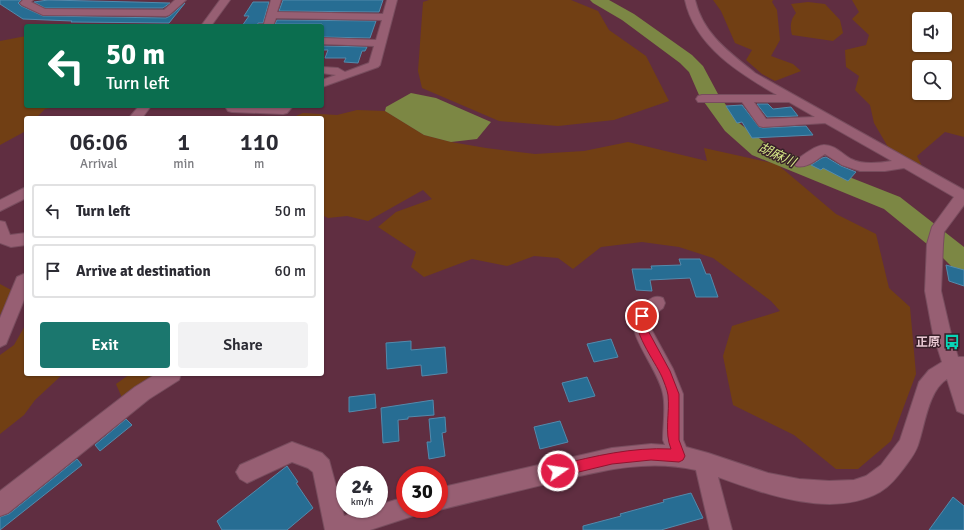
<!DOCTYPE html>
<html lang="en">
<head>
<meta charset="utf-8">
<style>
	body { margin:0; font-family:Signika,"Noto Sans JP",sans-serif; background:#f2f2f3; color:#2b2b33; height:100vh; display:flex; flex-direction:column; font-size:15px; white-space:nowrap }
	* { box-sizing:border-box; margin:0 }
	p { font-size:13px; color:#7c7c81 }
	.icon { flex:none; width:22px; height:22px; fill:none; stroke:currentColor; stroke-width:2; stroke-linecap:round; stroke-linejoin:round }
	.map { position:relative; flex:1; overflow:hidden }
	.sheet { position:absolute; left:24px; top:116px; width:300px; height:260px; display:flex; flex-direction:column; background:#fff; border-radius:4px; box-shadow:0 1px 3px #0004 }
	.sheet>* { flex:none }
	.guide { position:absolute; left:24px; top:24px; width:300px; height:84px; border-radius:4px; box-shadow:0 1px 3px #0004; background:#0b6e4f; color:#fff; overflow:hidden }
	.buttons { position:absolute; left:912px; top:12px; display:grid; gap:8px }
	.buttons a { display:grid; place-items:center; width:40px; height:40px; border-radius:4px; background:#fff; box-shadow:0 1px 3px #0004; font-size:20px }
	.speed { position:absolute; left:336px; top:466px; display:flex; gap:8px; font-size:20px; font-weight:700; text-align:center }
	.speed>* { display:grid; place-content:center; width:52px; height:52px; border-radius:50%; background:#fff; box-shadow:0 1px 3px #0004; line-height:1 }
	.speed small { font-size:10px; font-weight:400 }
	.speed .limit { border:6px solid #d22; background:#fff; color:#111 }
	.pin { position:absolute; display:grid; place-items:center; width:34px; height:34px; color:#fff; margin:-17px; border:2px solid #fff; border-radius:50%; box-shadow:0 1px 4px #0007 }
	.me { position:absolute; width:44px; margin:-22px; rotate:77deg; stroke-linejoin:round; filter:drop-shadow(0 0 3px #0008) }
	.turn { display:flex; align-items:center; gap:14px; height:84px; padding:0 16px; font-size:18px }
	.turn .icon { width:52px; height:52px; stroke-width:2.5 }
	.turn b { display:block; font-size:28px; line-height:34px }
	.eta { display:flex; justify-content:space-evenly; align-items:center; height:68px; text-align:center }
	.eta b { font-size:24px; font-weight:600; line-height:28px }
	.action { display:flex; gap:8px; margin-top:auto; padding:8px 16px }
	.action a { flex:1; height:46px; border-radius:4px; background:#1b776e; color:#fff; font-size:16px; font-weight:600; line-height:46px; text-align:center }
	.action a+a { background:#f2f2f3; color:#2b2b33 }
	ul { padding:0; list-style:none }
	li { display:flex; align-items:center; gap:12px; height:54px; margin:0 8px 6px; padding:0 8px; border:2px solid #e1e1e2; border-radius:4px }
	li div { flex:1 }
	li b { display:block; font-size:15px }
	li em { font-style:normal }
	.map>svg:first-child { display:block }
</style>
</head>
<body>
<div class="map">
<svg width="964" height="530" viewBox="0 0 964 530">
	<rect width="100%" height="100%" fill="#602e41"/>
	<g fill="#713f14" fill-rule="evenodd">
		<polygon points="429,0 571,0 598,11 609,30 646,56 669,101 614,120 558,126 499,121 422,88 418,71 423,2"/>
		<polygon points="713,0 773,0 772,2 777,10 780,40 771,56 793,64 801,71 775,81 762,74 746,60 752,50 735,43 721,11"/>
		<path d="M852,0H964V137L945,132L917,156L922,166L888,147L874,123L870,105L855,90L859,76L846,67L845,50L866,45L869,35L852,19L859,12ZM919,19H945V45H919ZM919,67H945V93H919Z"/>
		<path d="M808,2L825,4L840,20L843,33L833,41L792,35C790,27 790,20 796,13L791,4Z"/>
		<polygon points="26,36 26,106 62,106 45,109 36,118 26,118 26,130 24,132 0,145 0,41"/>
		<polygon points="357,110 385,111 424,135 451,142 486,148 535,154 584,151 628,142 707,161 704,148 777,164 836,214 876,234 889,288 910,307 916,374 891,441 858,469 836,469 794,435 733,405 723,356 732,326 780,311 771,301 713,258 679,247 642,242 601,247 573,269 558,258 534,256 507,266 472,259 424,277 411,267 416,252 378,227 396,212 432,199 423,190 368,221 347,216 328,218 322,215 322,118 291,118 303,113 337,115"/>
		<polygon points="0,284 13,291 0,315"/>
		<polygon points="26,324 26,374 63,374 35,400 24,415 0,434 0,355 14,345"/>
		<polygon points="130,374 163,374 123,400 116,384"/>
	</g>
	<polygon fill="#7c8744" points="411,93 436,98 491,122 477,139 451,142 424,135 385,111 386,107"/>
	<g fill="none" stroke-linecap="round" stroke-linejoin="round">
		<polygon fill="#7c8744" fill-rule="evenodd" points="590,0 609,0 634,14 692,55 703,66 718,94 739,123 768,145 900,197 964,247 964,273 955,270 938,253 884,209 752,155 725,131 699,95 689,72 680,63 622,20 593,3"/>
	</g>
	<g fill="#276d93" stroke="#538aac">
		<polygon points="0,0 21,0 18,3 21,6 43,16 166,18 170,16 185,3 169,23 71,22 72,21 23,19 0,4"/>
		<polygon points="48,0 134,2 170,3 163,8 45,8 34,2"/>
		<polygon points="283,0 383,0 379,12 279,11"/>
		<polygon points="253,2 269,2 263,23 258,23 257,26 242,26 249,16 244,16"/>
		<polygon points="277,20 376,21 370,38 322,37 322,24 275,24"/>
		<polygon points="322,46 367,47 365,51 362,51 358,63 344,62 346,58 325,58 328,50 322,50"/>
		<polygon points="757,104 768,104 773,109 791,107 798,116 767,117"/>
		<polygon points="742,105 759,127 763,128 806,126 813,135 752,138 742,122 737,123 726,106"/>
		<polygon points="826,157 841,166 856,172 848,181 823,168 821,170 811,165 822,158"/>
		<polygon points="679,259 700,259 706,274 710,274 718,297 696,297 690,278 650,280 652,291 636,290 632,269 652,269 651,266 681,265"/>
		<polygon points="946,265 964,270 964,286 949,281"/>
		<polygon points="611,339 618,357 594,362 587,344"/>
		<polygon points="411,341 411,350 445,347 447,373 422,376 421,365 387,369 386,343"/>
		<polygon points="587,377 595,396 569,402 562,383"/>
		<polygon points="375,394 376,408 349,412 349,397"/>
		<polygon points="433,400 434,415 408,417 408,419 398,420 399,441 383,443 381,408"/>
		<polygon points="445,417 446,432 442,433 445,456 429,459 427,442 431,442 429,419"/>
		<polygon points="126,419 132,425 100,451 95,445"/>
		<polygon points="560,421 568,442 540,449 534,427"/>
		<polygon points="77,459 82,465 0,530 0,517 9,514"/>
		<polygon points="287,466 298,482 296,483 313,508 287,530 222,530 217,521"/>
		<polygon points="691,493 703,518 661,530 583,530 583,526 621,516 620,514 664,502 663,500"/>
		<polygon points="953,497 964,506 964,530 929,530"/>
	</g>
	<g fill="none" stroke-linecap="round" stroke-linejoin="round">
		<defs>
			<g id="minor">
				<polygon points="23,0 33,0 31,2 45,9 164,10 175,0 186,0 169,15 166,16 43,15 22,5 20,3"/>
				<polygon points="220,0 230,0 211,26 201,26"/>
				<polygon points="271,0 281,0 277,12 383,14 387,0 397,0 380,65 378,67 322,87 322,80 336,75 322,73 322,67 338,68 345,72 369,63 374,46 322,44 322,38 376,40 382,20 276,18 273,26 265,26 264,24"/>
				<path d="M685,0H695C703,34 729,52 755,73L964,190V205L944,232L943,244L941,291L951,334L958,357H964V414L957,411L947,379C928,391 925,425 918,445C915,454 909,461 904,468C897,477 890,486 880,492C832,519 765,494 718,477L732,530H710L696,470C644,458 597,472 546,484C510,493 475,501 439,510L437,509H439V488L612,448L651,444L665,445L663,440C663,426 666,407 663,394C659,370 627,336 634,315C635,309 640,307 644,304C651,298 655,295 663,298L665,303L663,308L650,318V327L673,369L683,394V440L686,447L708,453L768,473L799,479L829,481L854,480L866,476L881,465L900,440L919,382L929,370L942,362L933,334L925,291L927,244L932,227L954,197L904,168L885,171H860L842,165L825,154C817,159 807,169 796,166L794,163L796,160C804,155 815,145 824,145C835,145 842,154 851,159C863,165 879,163 892,161L825,123L763,127L759,126L742,102H698L696,99L698,96L702,95H777C739,73 695,46 685,0ZM754,102H789L815,117L766,119Z"/>
				<polygon points="139,106 151,106 142,118 129,118"/>
				<polygon points="227,106 293,106 287,113 283,114 232,112 228,111 226,108"/>
				<polygon points="26,187 26,198 0,211 0,200"/>
				<polygon points="0,221 5,222 10,235 26,233 26,245 11,247 0,243"/>
				<polygon points="26,273 26,295 6,344 0,347 0,318 17,277"/>
				<polygon points="156,374 181,374 179,380 149,399 8,513 0,516 0,491 135,387"/>
				<polygon points="292,442 322,453 329,460 344,516 366,509 379,509 379,505 405,497 405,509 416,509 413,516 370,530 325,530 313,472 308,468 292,462 247,483 240,479 236,472 240,465"/>
			</g>
		</defs>
		<use href="#minor" stroke="#784d5e" stroke-width="2"/>
		<use href="#minor" fill="#975f73" fill-rule="evenodd"/>
	</g>
	<path fill="#e11d48" stroke="#92132f" d="M642,311L645,313L646,327L670,371L679,394V440L685,456L683,460L679,462L651,460L612,464L558,477L553,476L552,471L553,467L558,465C595,456 632,447 671,449C664,432 670,413 668,395C667,389 664,382 662,377C655,361 630,329 638,313Z"/>
	<defs>
		<symbol id="bus-bare" viewBox="-9 -9 18 18"><path d="M-5-6H5V4H4V6H2V4H-2V6H-4V4H-5ZM-3.5-4V0h7V-4ZM-3.5 1.2v1.5H-2V1.2ZM2 1.2v1.5H3.5V1.2Z" fill="#07d5b6" stroke="#371f28" stroke-width="2.5" paint-order="stroke"/></symbol>
	</defs>
	<g fill-rule="evenodd">
		<use href="#bus-bare" x="941" y="331" width="22" height="22"/>
	</g>
	<g text-anchor="middle" dominant-baseline="central" stroke-width="3" stroke-linejoin="round" paint-order="stroke">
		<g font-size="12" font-weight="bold" fill="#e8c8d2" stroke="#371f28" text-anchor="end">
			<text x="940" y="342">正原</text>
		</g>
		<g font-size="13" font-style="italic" fill="#d5e686" stroke="#371f28">
			<text transform="translate(777 155) rotate(25)">胡麻川</text>
		</g>
	</g>
</svg>
<div class="buttons">
<a><svg class="icon" aria-label="sound" viewBox="0 0 24 24"><path d="M4 9h4l5-4v14l-5-4H4zM17 9q2 3 0 6"/></svg></a>
<a><svg class="icon" aria-label="search" viewBox="0 0 24 24"><circle cx="10" cy="10" r="6"/><path d="M15 15l6 6"/></svg></a>
</div>
<div class="speed"><div>24<small>km/h</small></div><div class="limit">30</div></div>
<div class="pin" style="left:642px;top:316px;background:#d93025"><svg class="icon" aria-label="arrive" viewBox="0 0 24 24"><path d="M6 21V4h12l-3 4 3 4H6"/></svg></div>
<svg class="me" style="left:558px;top:471px" viewBox="-20 -20 40 40"><circle r="17" fill="#e11d48" stroke="#fff" stroke-width="3"/><path d="M0-11L8 9 0 5-8 9z" fill="#fff"/></svg>
<div class="guide">
<div class="turn"><svg class="icon" aria-label="left" viewBox="0 0 24 24"><path d="M17 20v-9H6M10 6l-5 5 5 5"/></svg><div><b>50 m</b>Turn left</div></div>
</div>
<section class="sheet">
<div class="eta">
<div><b>06:06</b><p>Arrival</p></div>
<div><b>1</b><p>min</p></div>
<div><b>110</b><p>m</p></div>
</div>
<ul>
<li><svg class="icon" aria-label="left" viewBox="0 0 24 24"><path d="M17 20v-9H6M10 6l-5 5 5 5"/></svg><div><b>Turn left</b></div><em>50 m</em></li>
<li><svg class="icon" aria-label="arrive" viewBox="0 0 24 24"><path d="M6 21V4h12l-3 4 3 4H6"/></svg><div><b>Arrive at destination</b></div><em>60 m</em></li>
</ul>
<div class="action"><a>Exit</a><a>Share</a></div>
</section>
</div>
</body>
</html>
